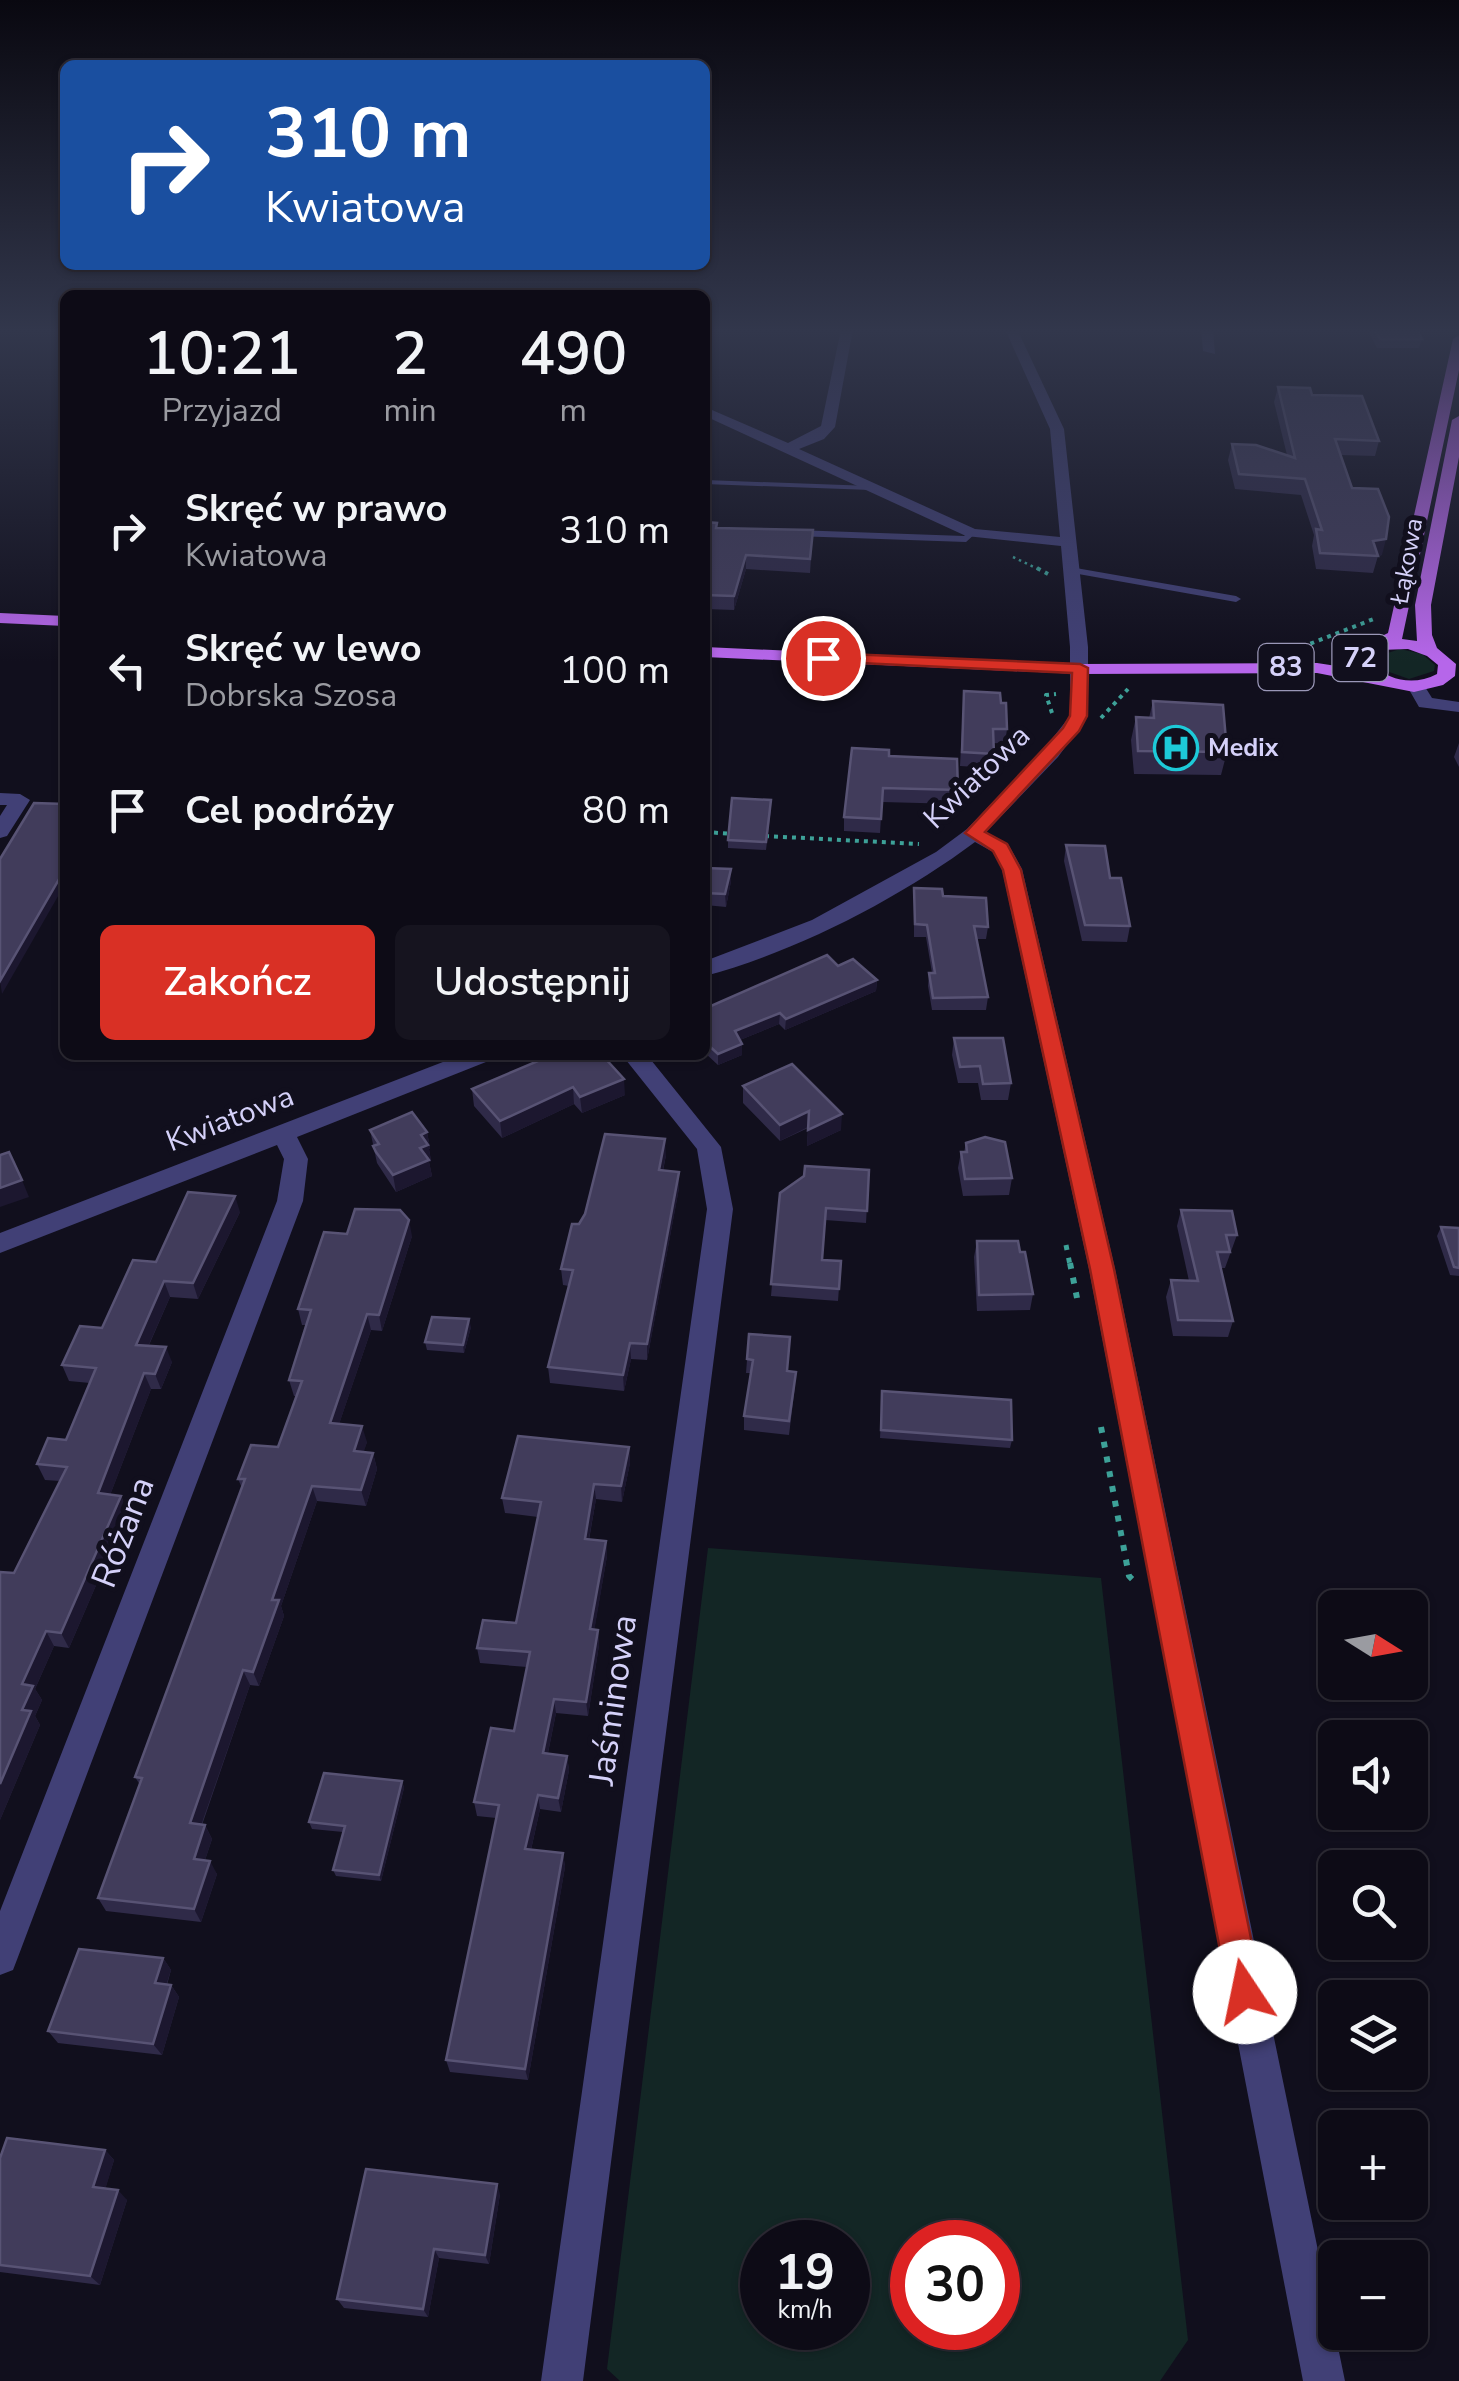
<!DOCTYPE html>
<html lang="pl">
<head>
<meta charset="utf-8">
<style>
	body { margin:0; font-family:"Nunito Sans",sans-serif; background:#16141f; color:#f1f3f6; height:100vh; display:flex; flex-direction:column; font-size:38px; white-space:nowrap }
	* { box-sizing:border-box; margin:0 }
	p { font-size:32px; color:#9a9ba1 }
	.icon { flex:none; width:55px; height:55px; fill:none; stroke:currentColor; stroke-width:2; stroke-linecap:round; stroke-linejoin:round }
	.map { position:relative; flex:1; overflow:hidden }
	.panel { position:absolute; left:60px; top:290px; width:650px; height:770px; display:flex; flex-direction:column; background:#0d0b16; border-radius:15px; box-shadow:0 2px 8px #0004,0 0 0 2px #2d2b35 }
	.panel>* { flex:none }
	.guide { position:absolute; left:60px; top:60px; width:650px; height:210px; border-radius:15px; box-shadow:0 2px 8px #0004,0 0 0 2px #2d2b35; background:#1a4fa0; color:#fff; overflow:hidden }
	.needle { width:65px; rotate:101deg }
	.fabs { position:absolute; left:1318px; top:1590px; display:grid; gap:20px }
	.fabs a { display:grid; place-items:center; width:110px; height:110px; border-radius:15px; background:#0d0b16; box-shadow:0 2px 8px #0004,0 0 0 2px #2d2b35; font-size:50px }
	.speed { position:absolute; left:740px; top:2220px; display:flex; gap:20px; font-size:50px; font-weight:700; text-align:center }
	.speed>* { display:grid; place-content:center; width:130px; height:130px; border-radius:50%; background:#0d0b16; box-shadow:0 2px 8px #0004,0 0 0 2px #2d2b35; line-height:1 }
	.speed small { font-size:25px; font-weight:400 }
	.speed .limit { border:15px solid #d22; background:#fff; color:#111 }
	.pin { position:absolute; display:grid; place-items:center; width:85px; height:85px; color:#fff; margin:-42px; border:5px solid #fff; border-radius:50%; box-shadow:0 2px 10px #0007 }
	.me { position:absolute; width:110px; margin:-55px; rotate:349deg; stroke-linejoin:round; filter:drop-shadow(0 0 8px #0008) }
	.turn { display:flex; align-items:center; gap:35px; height:210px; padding:0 40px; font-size:45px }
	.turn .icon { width:130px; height:130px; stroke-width:2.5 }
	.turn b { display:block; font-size:70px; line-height:85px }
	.eta { display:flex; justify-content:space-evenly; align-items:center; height:170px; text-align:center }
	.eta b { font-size:60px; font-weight:600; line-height:70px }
	.action { display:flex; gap:20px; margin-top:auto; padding:20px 40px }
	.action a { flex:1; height:115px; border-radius:15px; background:#d93025; color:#fff; font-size:40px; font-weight:600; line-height:115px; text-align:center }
	.action a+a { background:#16141f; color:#f1f3f6 }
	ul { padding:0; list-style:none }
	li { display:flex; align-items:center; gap:30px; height:140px; padding:0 40px }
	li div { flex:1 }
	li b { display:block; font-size:38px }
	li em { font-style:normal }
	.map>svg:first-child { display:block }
</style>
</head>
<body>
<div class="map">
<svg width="1459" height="2381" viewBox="0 0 1459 2381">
	<rect width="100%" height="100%" fill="#110f1d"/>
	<g fill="#132625" fill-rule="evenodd">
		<polygon points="1400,649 1422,654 1435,665 1434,671 1409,679 1378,668 1375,657"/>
		<path d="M708,1548L1101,1578L1188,2340L1160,2381H620L607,2369ZM762,2242H848V2328H762ZM998,2242V2328H912V2242Z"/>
	</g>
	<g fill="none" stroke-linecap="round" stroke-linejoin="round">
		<polyline stroke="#3da198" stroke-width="2.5" stroke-dasharray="2.5 4" stroke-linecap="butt" points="1013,557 1042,571"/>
		<g stroke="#3da198" stroke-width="4" stroke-dasharray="4 5" stroke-linecap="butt">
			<polyline points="1037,568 1048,574"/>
			<polyline points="1302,647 1376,618"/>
			<polyline points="1052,713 1046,695 1056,694"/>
			<polyline points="1101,718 1128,689"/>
			<polyline points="705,832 734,834"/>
			<polyline points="765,836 919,844"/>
		</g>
		<polyline stroke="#3da198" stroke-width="5" stroke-dasharray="5 8" stroke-linecap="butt" points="1066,1245 1070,1265"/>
		<g stroke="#3da198" stroke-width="6" stroke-dasharray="6 9" stroke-linecap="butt">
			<polyline points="1070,1263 1077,1298"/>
			<polyline points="1101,1427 1129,1576 1134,1581"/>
		</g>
		<g fill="#414076" fill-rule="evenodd">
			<polygon points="705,480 871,486 875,488 871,490 705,484"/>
			<polygon points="972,530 976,533 966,542 795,536 791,533 795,530 964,536"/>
			<polygon points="1070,567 1236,596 1241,599 1236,602 1067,572 1067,568"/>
		</g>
		<g fill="#414076" fill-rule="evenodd">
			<path d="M841,329H853L835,427L824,439L799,449L975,529L1060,537L1050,429L1005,329H1017L1064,429L1088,647V716L1058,757L986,832L1008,844L1022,869L1115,1269L1345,2381H1303L1089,1269L1002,869L993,852L975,842C900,898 796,952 705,976V961L812,920L936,852L967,829L1044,749L1070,716V647L1061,546L966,536L705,416V407L788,443L821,426Z"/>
			<polygon points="1201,329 1213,329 1215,354 1203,351"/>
			<polygon points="1416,681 1422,682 1432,698 1459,702 1459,712 1419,707 1407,686"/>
			<polygon points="0,793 20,794 30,800 7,836 0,838 0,816 7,805 0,805"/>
			<polygon points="461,1055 495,1055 491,1060 297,1137 308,1159 303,1201 18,1957 13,1970 0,1975 0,1911 277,1201 284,1159 277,1145 0,1253 0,1233"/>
			<polygon points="622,1055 647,1055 721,1147 733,1209 583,2381 541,2381 707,1209 697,1149"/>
		</g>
		<g fill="#b666ea" fill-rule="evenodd">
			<path d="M1459,335V370L1402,639L1417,641L1415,605L1452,420L1459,416V457L1431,605L1432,635L1437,648L1456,664L1455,676L1443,685L1414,692L1317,673L1080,674L705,657V647L1080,664L1317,663L1356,669V649L1388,633L1453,339ZM1408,649L1427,656L1438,665L1437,674C1414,686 1390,681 1371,664V655L1380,650Z"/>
			<polygon points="0,613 65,616 65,626 0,623"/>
		</g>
	</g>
	<g fill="#2f2a48">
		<polygon points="1367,329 1417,329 1422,339 1419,348 1377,348"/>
		<polygon points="1278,387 1312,395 1379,441 1375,456 1340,455 1352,488 1382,555 1378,556 1373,573 1316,569 1312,546 1314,535 1301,495 1235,489 1228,460 1232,444 1287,455 1274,402"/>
		<polygon points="705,522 717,528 813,530 810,573 746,569 734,610 705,609"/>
		<polygon points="65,674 65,694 64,694 60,682"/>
		<polygon points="964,691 1001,703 1007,729 1005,744 994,743 992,768 960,766"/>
		<polygon points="1153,701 1227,752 1221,775 1134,774 1131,740 1136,717 1149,718"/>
		<polygon points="1459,743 1459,767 1454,757"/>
		<polygon points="889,756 958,790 957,804 882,802 880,833 844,831 844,817"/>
		<polygon points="771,808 766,850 728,848 728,840"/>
		<polygon points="1066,845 1110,878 1130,926 1127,942 1082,941 1064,861"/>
		<polygon points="705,868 731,881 726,907 705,905"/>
		<polygon points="914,888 943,896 988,927 986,939 976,939 988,997 986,1010 932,1010 928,986 929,973 932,973 926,937 914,937"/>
		<polygon points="838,966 877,980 876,991 785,1030 779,1024 740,1040 742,1044 742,1055 718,1065 705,1053 705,1006 711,1006"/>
		<polygon points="954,1038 1011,1083 1008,1100 981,1100 978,1083 958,1083 952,1055"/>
		<polygon points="552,1055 625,1095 582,1113 574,1104 502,1138 474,1106 472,1089"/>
		<polygon points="743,1086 841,1130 807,1146 808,1128 780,1141 743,1103"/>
		<polygon points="370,1130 427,1132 430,1148 429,1149 431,1161 429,1162 432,1176 396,1192 377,1163"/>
		<polygon points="966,1143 1012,1178 1009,1195 963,1196 958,1168 961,1152 964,1152"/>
		<polygon points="666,1155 663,1171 679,1172 679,1188 647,1360 631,1359 624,1391 550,1383 548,1367 569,1286 563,1285 561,1269 579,1224"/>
		<polygon points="869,1170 866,1223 825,1220 822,1260 841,1261 838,1301 771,1296 780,1193"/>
		<polygon points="1181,1210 1237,1235 1225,1268 1221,1268 1233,1321 1228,1337 1173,1336 1166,1297 1171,1280 1189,1281 1177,1226"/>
		<polygon points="240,1212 198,1299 170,1297 149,1345 172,1362 161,1389 151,1389 110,1495 121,1496 128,1511 69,1648 54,1646 35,1689 42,1700 35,1716 40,1725 0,1820 14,1573 60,1481 45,1480 37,1464 66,1440 90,1383 69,1381 62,1365 102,1328 156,1262"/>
		<polygon points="1441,1227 1459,1228 1459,1276 1450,1275 1437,1236"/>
		<polygon points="412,1236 382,1331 371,1330 339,1424 367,1442 363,1452 373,1453 377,1469 366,1506 317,1501 281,1606 284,1616 259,1686 250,1685 202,1825 205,1825 212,1839 205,1860 217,1874 201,1922 106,1911 98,1898 140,1785 135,1777 242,1488 238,1479 278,1447 296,1396 294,1396 289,1380 306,1325 302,1325 298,1309"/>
		<polygon points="977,1241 1020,1252 1033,1294 1030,1310 977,1311 974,1257"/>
		<polygon points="471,1327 464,1353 427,1350 425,1342"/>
		<polygon points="749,1334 787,1371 795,1386 789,1435 744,1430 744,1416 751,1373 746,1373"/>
		<polygon points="882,1399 1012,1440 1010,1448 880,1438"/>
		<polygon points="629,1447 630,1463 622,1502 596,1499 589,1540 606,1541 607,1556 594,1630 598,1630 599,1645 588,1716 556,1713 548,1753 567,1756 569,1770 561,1812 540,1809 531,1850 563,1853 565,1867 528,2080 450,2072 446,2060 496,1818 477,1816 474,1802 514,1731 527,1667 480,1663 477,1648 516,1623 538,1517 505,1513 502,1498"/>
		<polygon points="402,1781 404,1788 381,1881 336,1876 333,1870 343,1832 312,1829 309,1822"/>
		<polygon points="163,1958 171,1970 167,1985 171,1985 179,1997 162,2055 58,2043 48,2031"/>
		<polygon points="105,2150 114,2160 105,2189 127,2200 100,2285 0,2272 0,2158"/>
		<polygon points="500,2194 489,2264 439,2258 428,2317 344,2308 337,2299"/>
	</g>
	<g fill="#1c172f">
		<polygon points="1386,539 1382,555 1374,556 1373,541"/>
		<polygon points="746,555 746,569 734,610 734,596"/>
		<polygon points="65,869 65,884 2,994 0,981"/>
		<polygon points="731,869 731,881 726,907 725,894"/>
		<polygon points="877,980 876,991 785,1030 786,1019"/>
		<polygon points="780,1013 779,1024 735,1042 735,1031"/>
		<polygon points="742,1044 742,1055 718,1065 718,1054"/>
		<polygon points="624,1079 625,1095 582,1113 580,1097"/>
		<polygon points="573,1087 574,1104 502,1138 500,1121"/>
		<polygon points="809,1111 808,1127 780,1141 780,1125"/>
		<polygon points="842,1114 841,1130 807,1146 808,1130"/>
		<polygon points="427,1132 430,1148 429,1149 431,1161 429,1162 432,1176 396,1192 393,1175 421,1135"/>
		<polygon points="665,1139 666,1155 659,1187 659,1170"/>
		<polygon points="679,1172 679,1188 647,1360 647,1344"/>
		<polygon points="22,1180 29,1197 0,1207 0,1188"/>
		<polygon points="235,1196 240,1212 198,1299 193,1283"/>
		<polygon points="409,1220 412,1236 382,1331 379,1315"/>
		<polygon points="164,1281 170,1297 142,1360 136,1345"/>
		<polygon points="367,1314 371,1330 334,1439 330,1423"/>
		<polygon points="469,1319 471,1327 464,1353 463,1345"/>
		<polygon points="630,1343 631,1359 624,1391 623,1375"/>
		<polygon points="166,1347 172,1362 161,1389 155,1374"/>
		<polygon points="144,1373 151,1389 105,1508 98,1493"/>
		<polygon points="362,1426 367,1442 359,1467 354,1451"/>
		<polygon points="629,1447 630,1463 622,1502 621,1486"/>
		<polygon points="373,1453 377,1469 366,1506 361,1490"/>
		<polygon points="594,1484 596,1499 586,1555 585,1539"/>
		<polygon points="312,1486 317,1501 281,1606 284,1616 259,1686 253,1672 272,1600"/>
		<polygon points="121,1496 128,1511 69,1648 61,1633"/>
		<polygon points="606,1541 607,1556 592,1644 590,1629"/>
		<polygon points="598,1630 599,1645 588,1716 586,1702"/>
		<polygon points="46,1631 54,1646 35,1689 42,1700 35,1716 40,1725 0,1820 0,1784 22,1710 22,1684"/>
		<polygon points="243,1670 250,1685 197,1837 190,1823"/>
		<polygon points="554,1699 556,1713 545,1767 543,1753"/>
		<polygon points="567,1756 569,1770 561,1812 558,1798"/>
		<polygon points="402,1781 404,1788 381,1881 379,1875"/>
		<polygon points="538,1795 540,1809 528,1863 525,1849"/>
		<polygon points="205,1825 212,1839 201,1872 194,1859"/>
		<polygon points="563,1853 565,1867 528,2080 525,2069"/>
		<polygon points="210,1861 217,1874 201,1922 194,1909"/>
		<polygon points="163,1958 171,1970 163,1995 155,1983"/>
		<polygon points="171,1985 179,1997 162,2055 153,2044"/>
		<polygon points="105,2150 114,2160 103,2197 93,2187"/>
		<polygon points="497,2184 500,2194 489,2264 485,2255"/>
		<polygon points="118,2190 127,2200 100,2285 90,2276"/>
		<polygon points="434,2249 439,2258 428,2317 423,2309"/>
	</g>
	<g fill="#413c5b" stroke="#585374" stroke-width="2.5">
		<polygon points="1374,329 1417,329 1422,339 1380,339"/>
		<polygon points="1278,387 1310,388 1312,395 1362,396 1379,441 1335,439 1352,488 1378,489 1389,517 1386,539 1373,541 1378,556 1320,553 1316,529 1322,530 1305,479 1239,474 1232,444 1256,445 1295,458"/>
		<polygon points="705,522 717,523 716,528 813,530 810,559 746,555 734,596 705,595"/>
		<polygon points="964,691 1000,693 1001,703 1006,703 1007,729 993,729 994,754 962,752"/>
		<polygon points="1153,701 1223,705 1227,752 1138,751 1136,717 1154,718"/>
		<polygon points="852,748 889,750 889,756 957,759 958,790 883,788 881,819 844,817"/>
		<polygon points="732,798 771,800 766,842 728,840"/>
		<polygon points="34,803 65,804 65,869 0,981 0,859"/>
		<polygon points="1066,845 1105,846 1110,878 1121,878 1130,926 1085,925"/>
		<polygon points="705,868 731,869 725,894 705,893"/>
		<polygon points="914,888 942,889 943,896 986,898 988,927 974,926 988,997 933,998 929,973 935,973 927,925 915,924"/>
		<polygon points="827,955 838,966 853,959 877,980 786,1019 780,1013 735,1031 742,1044 718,1054 705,1042 705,1006 711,1006"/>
		<polygon points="954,1038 1003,1038 1011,1083 983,1084 980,1066 960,1067"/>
		<polygon points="552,1055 602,1055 624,1079 580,1097 573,1087 500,1121 472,1089"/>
		<polygon points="792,1064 842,1114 808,1130 809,1111 780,1125 743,1086"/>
		<polygon points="412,1112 427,1132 421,1135 428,1145 420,1148 429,1160 393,1175 376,1152 373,1146 379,1144 370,1130"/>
		<polygon points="605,1134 665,1139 659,1170 679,1172 647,1344 630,1343 623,1375 548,1367 573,1270 561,1269 572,1224 579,1224 585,1214"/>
		<polygon points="985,1137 1005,1142 1012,1178 965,1179 961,1152 967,1152 966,1143"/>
		<polygon points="9,1152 22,1180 0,1188 0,1155"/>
		<polygon points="805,1166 869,1170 867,1211 826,1208 822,1260 841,1261 839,1289 771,1284 780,1193 804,1176"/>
		<polygon points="188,1192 235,1196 193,1283 164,1281 136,1345 166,1347 155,1374 144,1373 98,1493 121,1496 61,1633 46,1631 22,1684 33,1686 22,1710 31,1711 0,1784 0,1572 14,1573 67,1467 37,1464 48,1438 66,1440 96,1368 62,1365 80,1326 102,1328 133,1260 156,1262"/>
		<polygon points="355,1209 400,1210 409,1220 379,1315 367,1314 330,1423 362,1426 354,1451 373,1453 361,1490 312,1486 272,1600 279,1600 253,1672 243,1670 190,1823 205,1825 194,1859 210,1861 194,1909 98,1898 142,1778 135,1777 245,1479 238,1479 251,1445 278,1447 302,1381 289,1380 311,1310 298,1309 324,1232 347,1234"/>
		<polygon points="1181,1210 1232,1211 1237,1235 1226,1235 1230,1252 1217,1252 1233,1321 1178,1320 1171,1280 1198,1281"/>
		<polygon points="1441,1227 1459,1228 1459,1268 1454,1267"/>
		<polygon points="977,1241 1018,1241 1020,1252 1025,1252 1033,1294 979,1295"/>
		<polygon points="432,1317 469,1319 463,1345 425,1342"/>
		<polygon points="749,1334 790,1337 787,1371 796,1372 789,1421 744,1416 753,1360 747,1359"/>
		<polygon points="882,1391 1011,1400 1012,1440 881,1430"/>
		<polygon points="518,1436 629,1447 621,1486 594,1484 585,1539 606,1541 590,1629 598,1630 586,1702 554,1699 543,1753 567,1756 558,1798 538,1795 525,1849 563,1853 525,2069 446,2060 499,1805 474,1802 491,1728 514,1731 530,1652 477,1648 483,1620 516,1623 541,1502 502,1498"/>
		<polygon points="324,1773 402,1781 379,1875 333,1870 345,1826 309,1822"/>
		<polygon points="79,1949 163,1958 155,1983 171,1985 153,2044 48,2031"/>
		<polygon points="7,2138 105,2150 93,2187 118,2190 90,2276 0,2265 0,2158"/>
		<polygon points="366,2169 497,2184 485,2255 434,2249 423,2309 337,2299"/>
	</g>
	<linearGradient id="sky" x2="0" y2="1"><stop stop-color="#090810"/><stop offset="0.5" stop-color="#32374c"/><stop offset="1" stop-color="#32374c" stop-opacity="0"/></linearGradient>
	<rect width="1459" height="662" fill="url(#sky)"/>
	<polygon fill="#d93025" stroke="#8d1f18" stroke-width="2.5" points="823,653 1080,664 1088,668 1087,716 1079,731 985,832 1007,844 1021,870 1114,1269 1262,1992 1257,2004 1245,2009 1233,2004 1228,1992 1090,1269 1003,870 993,851 965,833 1063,728 1070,716 1072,673 817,661 815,658"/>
	<defs>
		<symbol id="hospital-ring" viewBox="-11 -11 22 22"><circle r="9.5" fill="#110f1d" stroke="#1dcad8" stroke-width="1.5"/><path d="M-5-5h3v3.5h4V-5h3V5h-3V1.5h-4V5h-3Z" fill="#1dcad8"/></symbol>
	</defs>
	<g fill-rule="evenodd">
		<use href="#hospital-ring" x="1151" y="723" width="50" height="50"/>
	</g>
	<g text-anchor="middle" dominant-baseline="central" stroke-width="10" stroke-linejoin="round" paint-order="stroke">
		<g font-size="25" fill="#d5d1f9" stroke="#110f1d">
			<text transform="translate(1407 561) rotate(-80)">Łąkowa</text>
		</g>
		<g font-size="25" font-weight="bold" fill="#d5d1f9" stroke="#110f1d" text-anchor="start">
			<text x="1208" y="748">Medix</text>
		</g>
		<g fill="#110f1d" stroke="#9a97b7" stroke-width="2.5">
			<rect x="1332.5" y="635" width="55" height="46" rx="8"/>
			<rect x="1258.5" y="644" width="55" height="46" rx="8"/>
		</g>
		<g font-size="28" font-weight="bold" fill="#d5d1f9">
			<text x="1360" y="658">72</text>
			<text x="1286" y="667">83</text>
		</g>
		<g font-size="30" fill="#d5d1f9" stroke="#110f1d">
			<text transform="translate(977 777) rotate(-44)">Kwiatowa</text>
			<text transform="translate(230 1119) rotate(-21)">Kwiatowa</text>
		</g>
		<g font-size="35" fill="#d5d1f9" stroke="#110f1d">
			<text transform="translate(123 1532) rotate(-69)">Różana</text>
			<text transform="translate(613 1700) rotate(-82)">Jaśminowa</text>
		</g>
	</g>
</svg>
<div class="fabs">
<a><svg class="needle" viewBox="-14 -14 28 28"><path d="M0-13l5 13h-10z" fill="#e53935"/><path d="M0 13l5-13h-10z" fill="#9a9ba1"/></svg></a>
<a><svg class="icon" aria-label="sound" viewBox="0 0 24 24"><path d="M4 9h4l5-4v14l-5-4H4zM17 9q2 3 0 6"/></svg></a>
<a><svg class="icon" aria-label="search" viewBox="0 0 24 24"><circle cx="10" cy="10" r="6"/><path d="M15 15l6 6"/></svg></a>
<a><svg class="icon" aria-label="layers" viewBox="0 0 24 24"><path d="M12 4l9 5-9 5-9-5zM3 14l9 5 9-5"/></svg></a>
<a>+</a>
<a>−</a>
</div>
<div class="speed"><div>19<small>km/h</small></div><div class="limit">30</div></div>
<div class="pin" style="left:823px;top:658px;background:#d93025"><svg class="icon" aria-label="arrive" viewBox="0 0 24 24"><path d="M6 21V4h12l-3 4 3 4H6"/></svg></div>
<svg class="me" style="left:1245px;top:1992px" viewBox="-20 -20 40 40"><circle r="19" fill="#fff"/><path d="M0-13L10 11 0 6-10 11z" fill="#d93025"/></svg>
<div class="guide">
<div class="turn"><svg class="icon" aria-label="right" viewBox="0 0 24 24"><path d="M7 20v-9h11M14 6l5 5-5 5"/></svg><div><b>310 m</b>Kwiatowa</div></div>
</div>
<section class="panel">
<div class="eta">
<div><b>10:21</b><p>Przyjazd</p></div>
<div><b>2</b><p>min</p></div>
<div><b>490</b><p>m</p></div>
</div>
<ul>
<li><svg class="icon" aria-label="right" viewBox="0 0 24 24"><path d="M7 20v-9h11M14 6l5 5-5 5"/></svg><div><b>Skręć w prawo</b><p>Kwiatowa</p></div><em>310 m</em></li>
<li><svg class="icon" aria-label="left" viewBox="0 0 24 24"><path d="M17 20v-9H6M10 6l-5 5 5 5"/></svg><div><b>Skręć w lewo</b><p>Dobrska Szosa</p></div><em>100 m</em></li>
<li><svg class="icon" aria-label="arrive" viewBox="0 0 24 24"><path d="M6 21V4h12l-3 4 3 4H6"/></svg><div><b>Cel podróży</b></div><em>80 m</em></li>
</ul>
<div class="action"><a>Zakończ</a><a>Udostępnij</a></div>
</section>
</div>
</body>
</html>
